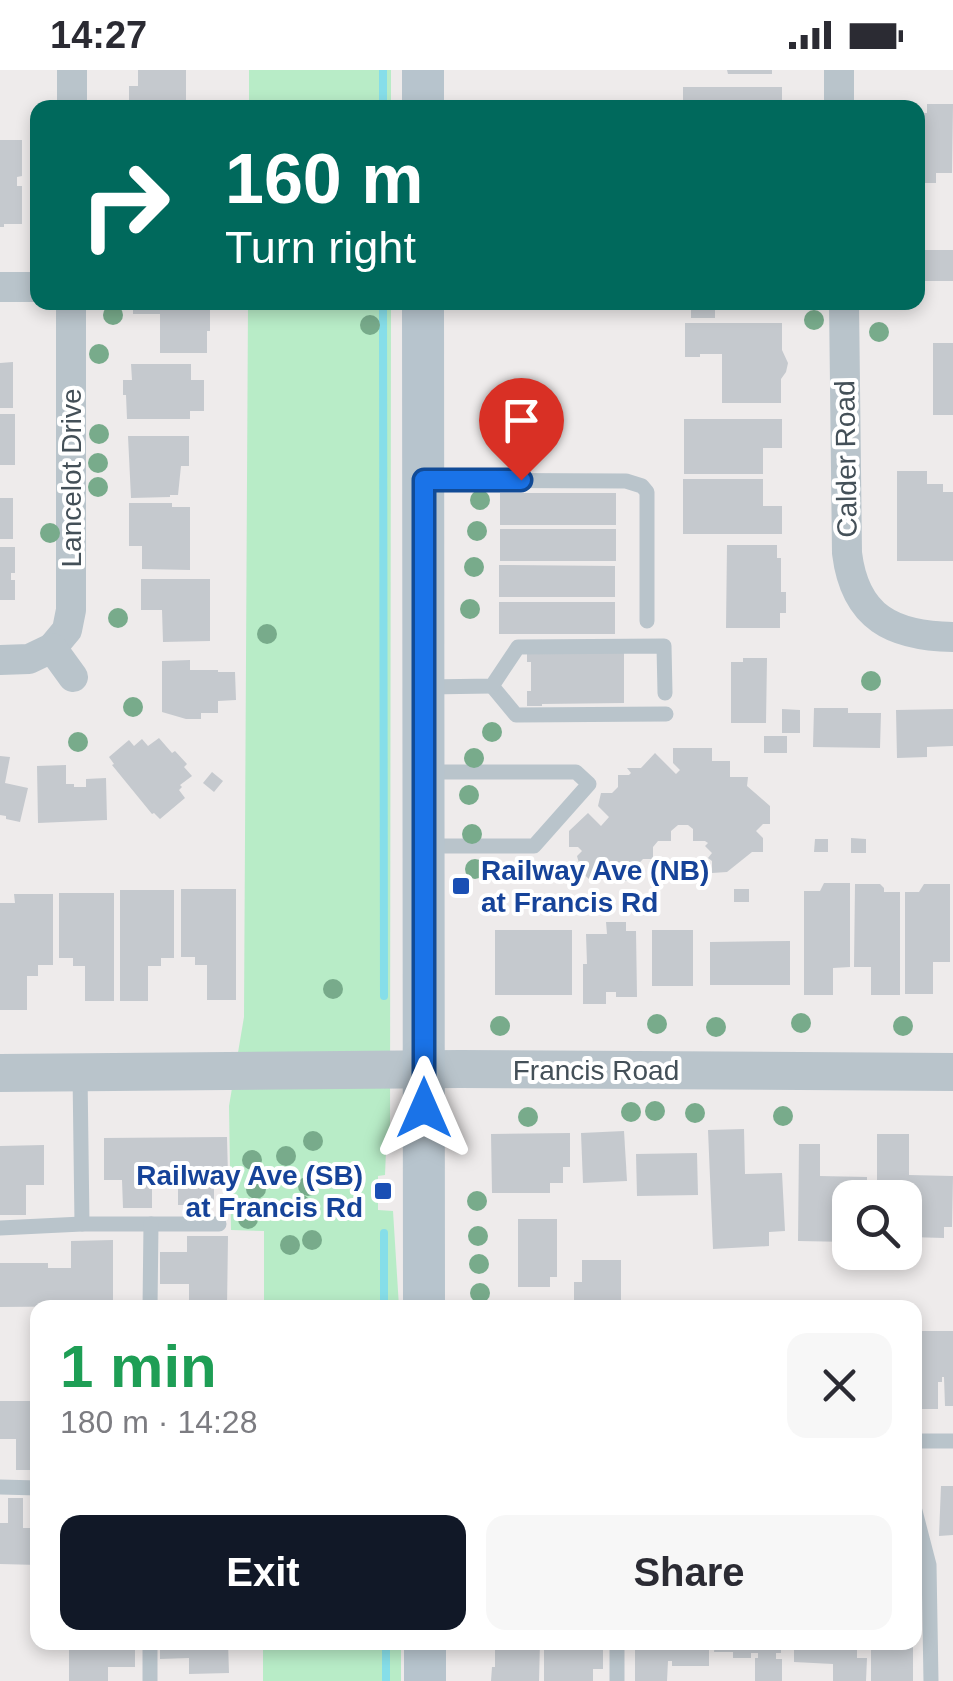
<!DOCTYPE html>
<html lang="en">
<head>
<meta charset="utf-8">
<style>
	body { margin:0; font-family:Helvetica,sans-serif; background:#f7f7f7; color:#2b2b33; height:100vh; display:flex; flex-direction:column; font-size:38px; white-space:nowrap }
	* { box-sizing:border-box; margin:0 }
	p { font-size:32px; color:#7c7c81 }
	.icon { flex:none; width:55px; height:55px; fill:none; stroke:currentColor; stroke-width:2; stroke-linecap:round; stroke-linejoin:round }
	.map { position:relative; flex:1; overflow:hidden }
	.sheet { position:absolute; left:30px; top:1230px; width:892px; height:350px; display:flex; flex-direction:column; background:#fff; border-radius:20px; box-shadow:0 5px 15px #0003 }
	.sheet>* { flex:none }
	.top-card { position:absolute; left:30px; top:30px; width:895px; height:210px; border-radius:20px; box-shadow:0 5px 15px #0003; background:#00695c; color:#fff; overflow:hidden }
	.buttons { position:absolute; left:832px; top:1110px; display:grid; gap:20px }
	.buttons a { display:grid; place-items:center; width:90px; height:90px; border-radius:20px; background:#fff; box-shadow:0 5px 15px #0003; font-size:50px }
	.pin { position:absolute; display:grid; place-items:center; width:85px; height:85px; color:#fff; margin:-102px -42px; border-radius:50% 50% 50% 0; rotate:-45deg; box-shadow:0 0 10px #0007 }
	.pin .icon { rotate:45deg }
	.me { position:absolute; width:110px; margin:-55px; rotate:0deg; stroke-linejoin:round; filter:drop-shadow(0 0 8px #0008) }
	.turn { display:flex; align-items:center; gap:35px; height:210px; padding:0 30px; font-size:45px }
	.turn .icon { width:130px; height:130px; stroke-width:2.5 }
	.turn b { display:block; font-size:70px; line-height:85px }
	.round { display:grid; place-items:center; flex:none; width:105px; height:105px; border-radius:20px; background:#f7f7f7 }
	.headline { display:flex; align-items:center; justify-content:space-between; height:170px; padding:0 30px }
	h1 { font-size:60px; font-weight:700; line-height:75px; color:#1e9e55 }
	.button { display:flex; gap:20px; margin-top:auto; padding:20px 30px }
	.button a { flex:1; height:115px; border-radius:20px; background:#111827; color:#fff; font-size:40px; font-weight:700; line-height:115px; text-align:center }
	.button a+a { background:#f7f7f7; color:#2b2b33 }
	.status { display:flex; justify-content:space-between; align-items:center; height:70px; padding:0 50px; background:#fff; direction:ltr }
	.status svg { height:28px; fill:currentColor }
	.map>svg:first-child { display:block }
</style>
</head>
<body>
<div class="status"><b>14:27</b><svg viewBox="0 0 49 12"><path d="M0 12V9h3v3zM5 12V6h3v6zM10 12V3h3v9zM15 12V0h3v12zM26 1h20v11H26zM47 4h2v5h-2z"/></svg></div>
<div class="map">
<svg width="953" height="1611" viewBox="0 0 953 1611">
	<rect width="100%" height="100%" fill="#eeebeb"/>
	<g fill="#b8ecc7">
		<rect x="249" y="0" width="142" height="37"/>
		<polygon points="248,233 391,233 390,1081 386,1081 385,1105 378,1106 378,1140 393,1141 399,1237 264,1237 264,1161 231,1160 229,1036 244,947"/>
		<rect x="263" y="1573" width="138" height="38"/>
	</g>
	<g fill="none" stroke-linecap="round" stroke-linejoin="round">
		<g stroke="#86dee9" stroke-width="8">
			<polyline points="383,0 383,38"/>
			<polyline points="383,232 384,926"/>
			<polyline points="384,1163 384,1238"/>
			<polyline points="386,1572 386,1611"/>
		</g>
	</g>
	<g fill="#c5c9ce">
		<polygon points="138,0 186,0 186,38 129,38 129,16 138,16"/>
		<polygon points="727,0 772,0 772,4 728,4"/>
		<rect x="683" y="17" width="99" height="21"/>
		<polygon points="927,34 953,34 952,103 936,103 936,113 918,113 918,43 927,43"/>
		<polygon points="0,70 22,70 22,106 17,107 17,116 22,116 22,154 4,154 4,157 0,157"/>
		<rect x="918" y="180" width="35" height="31"/>
		<polygon points="133,232 210,232 210,261 207,261 207,283 160,283 160,244 133,244"/>
		<rect x="691" y="236" width="24" height="12"/>
		<polygon points="685,253 782,253 782,280 788,293 786,302 781,309 781,333 722,333 722,284 700,284 700,287 685,287"/>
		<rect x="933" y="273" width="20" height="72"/>
		<polygon points="13,292 13,338 0,338 0,293"/>
		<polygon points="131,294 191,294 191,310 204,310 204,341 190,341 190,349 127,349 126,325 123,325 123,310 132,310"/>
		<rect x="0" y="344" width="15" height="51"/>
		<polygon points="684,349 782,349 782,378 763,378 763,404 684,404"/>
		<polygon points="128,366 189,366 189,396 181,396 178,425 170,425 170,427 131,428"/>
		<polygon points="897,401 927,401 927,414 943,414 943,422 953,422 953,491 897,491"/>
		<polygon points="683,409 763,409 763,436 782,436 782,464 683,464"/>
		<rect x="500" y="423" width="116" height="32"/>
		<rect x="0" y="428" width="13" height="41"/>
		<polygon points="129,433 172,433 172,437 190,437 190,500 142,499 142,476 129,476"/>
		<rect x="500" y="459" width="116" height="32"/>
		<polygon points="727,475 777,475 777,488 781,488 781,522 786,522 786,543 780,543 780,558 726,558"/>
		<polygon points="0,477 15,477 15,503 11,503 11,510 15,510 15,530 0,530"/>
		<polygon points="499,495 615,496 615,527 499,527"/>
		<polygon points="141,509 210,509 210,571 163,572 162,540 141,540"/>
		<rect x="499" y="532" width="116" height="32"/>
		<polygon points="527,579 624,582 624,633 542,634 542,636 527,636 527,621 531,621 531,592 527,592"/>
		<polygon points="743,588 767,588 766,653 731,653 731,592 743,592"/>
		<polygon points="190,590 190,600 218,600 218,602 235,602 236,630 218,631 218,643 201,643 201,649 186,649 162,642 162,591"/>
		<polygon points="814,638 848,638 848,643 881,643 880,678 813,677"/>
		<polygon points="782,639 800,640 800,663 782,663"/>
		<polygon points="953,639 953,676 927,677 927,687 897,688 896,640"/>
		<rect x="764" y="666" width="23" height="17"/>
		<polygon points="159,668 172,683 175,681 187,694 184,697 192,706 180,715 182,717 179,720 185,728 160,749 154,743 152,744 112,695 114,694 109,687 129,670 134,676 142,669 148,676"/>
		<polygon points="673,678 712,678 712,691 730,691 730,707 748,707 747,716 770,736 770,754 763,754 756,761 763,768 763,782 752,782 727,802 712,803 712,791 708,788 712,783 705,776 708,773 705,771 693,771 693,759 688,755 678,755 671,761 671,771 658,771 653,777 653,789 643,789 628,805 628,811 604,811 604,801 600,798 590,810 578,799 580,797 577,786 582,781 578,777 569,777 569,761 588,743 601,756 609,747 598,736 601,723 612,723 618,717 618,705 629,705 631,703 627,698 641,698 655,683 676,704 680,700 673,693"/>
		<polygon points="0,686 10,687 5,713 28,718 20,752 6,749 6,746 0,745"/>
		<polygon points="66,695 66,714 74,714 74,717 86,717 86,709 106,708 107,750 38,753 37,696"/>
		<polygon points="212,702 223,711 214,722 203,713"/>
		<polygon points="851,768 866,769 866,783 851,783"/>
		<polygon points="815,769 828,769 828,782 814,782"/>
		<polygon points="824,813 850,813 850,897 833,898 833,925 804,925 804,821 820,821"/>
		<polygon points="855,814 880,814 884,818 884,822 900,822 900,925 871,925 871,897 854,897"/>
		<polygon points="924,814 950,814 950,892 933,892 933,924 905,924 905,822 919,822"/>
		<polygon points="181,819 236,819 236,930 207,930 207,895 195,895 195,887 181,887"/>
		<rect x="734" y="819" width="15" height="13"/>
		<polygon points="120,820 174,820 174,888 161,888 161,896 148,896 148,931 120,931"/>
		<polygon points="59,823 114,823 114,931 85,931 85,896 73,896 73,888 59,888"/>
		<polygon points="14,824 53,824 53,895 38,895 38,906 27,906 27,940 0,940 0,833 15,833"/>
		<polygon points="606,852 626,852 626,861 636,861 637,927 616,927 616,922 606,922 606,934 583,934 583,894 587,894 586,864 607,864"/>
		<rect x="495" y="860" width="77" height="65"/>
		<rect x="652" y="860" width="41" height="56"/>
		<polygon points="790,871 790,915 710,915 710,872"/>
		<polygon points="744,1059 745,1104 782,1103 785,1161 769,1162 769,1176 713,1179 708,1060"/>
		<polygon points="624,1061 627,1111 583,1113 581,1063"/>
		<polygon points="570,1063 570,1097 563,1097 563,1113 550,1113 550,1123 492,1123 491,1064"/>
		<polygon points="877,1064 909,1064 909,1105 953,1106 952,1157 944,1157 944,1168 909,1167 909,1196 889,1196 889,1182 905,1182 905,1128 878,1128 878,1122 888,1122 888,1116 877,1116"/>
		<polygon points="227,1067 228,1106 214,1106 214,1135 178,1135 178,1106 152,1106 152,1138 123,1138 122,1110 104,1110 104,1068"/>
		<polygon points="799,1074 820,1074 820,1106 867,1107 867,1128 850,1128 850,1172 798,1171"/>
		<polygon points="44,1075 44,1115 26,1115 26,1145 0,1145 0,1076"/>
		<polygon points="697,1083 698,1125 637,1126 636,1084"/>
		<polygon points="518,1149 557,1149 557,1207 550,1207 550,1217 518,1217"/>
		<polygon points="187,1166 228,1166 227,1238 189,1238 189,1214 160,1214 160,1182 187,1182"/>
		<polygon points="113,1170 113,1236 0,1237 0,1193 48,1193 48,1198 71,1198 71,1171"/>
		<polygon points="582,1190 621,1190 621,1238 574,1238 574,1212 582,1212"/>
		<polygon points="915,1261 953,1261 953,1336 945,1336 944,1307 942,1307 942,1312 938,1312 938,1339 915,1339"/>
		<polygon points="0,1331 38,1331 38,1400 16,1400 16,1369 0,1369"/>
		<polygon points="941,1416 953,1416 953,1465 939,1466"/>
		<polygon points="8,1428 23,1428 23,1458 38,1458 38,1495 0,1494 0,1453 8,1453"/>
		<polygon points="69,1572 135,1572 135,1597 108,1597 108,1611 69,1611"/>
		<polygon points="160,1572 228,1572 229,1603 189,1604 189,1588 160,1589"/>
		<polygon points="495,1572 540,1572 539,1611 491,1611 492,1597 495,1597"/>
		<polygon points="544,1572 603,1572 603,1599 593,1599 593,1611 544,1611"/>
		<polygon points="638,1572 709,1572 709,1596 672,1596 672,1591 668,1591 667,1611 635,1611 635,1578 638,1578"/>
		<polygon points="715,1572 781,1572 781,1583 776,1583 776,1589 782,1589 782,1611 755,1611 755,1588 758,1588 758,1583 751,1583 751,1588 733,1588 733,1582 714,1582"/>
		<polygon points="794,1572 857,1572 857,1588 867,1588 866,1611 833,1611 833,1594 794,1592"/>
		<polygon points="871,1572 913,1574 913,1611 871,1611"/>
	</g>
	<g fill="none" stroke-linecap="round" stroke-linejoin="round">
		<g stroke="#b9c4cb" stroke-width="15">
			<polyline points="428,410 626,411 642,416 647,422 647,551"/>
			<polyline points="492,616 516,645 666,644"/>
			<polyline points="428,617 492,616 518,577 664,576 665,623"/>
			<polyline points="425,702 576,702 589,714 534,776 428,776"/>
			<polyline points="80,1003 82,1154"/>
			<polyline points="0,1158 82,1154 219,1154"/>
			<polyline points="150,1238 151,1154"/>
			<polyline points="915,1371 953,1371"/>
			<polyline points="0,1417 38,1418"/>
			<polyline points="915,1441 929,1495 931,1611"/>
			<polyline points="150,1611 150,1572"/>
			<polyline points="617,1611 617,1572"/>
		</g>
		<g stroke="#b9c4cb" stroke-width="30">
			<polyline points="839,0 839,38"/>
			<polyline points="72,38 72,0"/>
			<polyline points="0,217 38,217"/>
			<path d="M844,232L847,483C855,548 893,566 953,567"/>
			<polyline points="52,578 67,560 71,540 71,232"/>
			<polyline points="0,590 29,589 52,578 73,607"/>
		</g>
		<polyline stroke="#b9c4cb" stroke-width="38" points="0,1003 460,999 953,1002"/>
		<g stroke="#b7c4cd" stroke-width="42">
			<polyline points="423,0 423,38"/>
			<polyline points="423,232 424,1238"/>
			<polyline points="425,1572 425,1611"/>
		</g>
	</g>
	<g fill="#78ab8b">
		<circle cx="113" cy="245" r="10"/>
		<circle cx="814" cy="250" r="10"/>
		<circle cx="370" cy="255" r="10"/>
		<circle cx="879" cy="262" r="10"/>
		<circle cx="99" cy="284" r="10"/>
		<circle cx="99" cy="364" r="10"/>
		<circle cx="98" cy="393" r="10"/>
		<circle cx="98" cy="417" r="10"/>
		<circle cx="480" cy="430" r="10"/>
		<circle cx="477" cy="461" r="10"/>
		<circle cx="50" cy="463" r="10"/>
		<circle cx="474" cy="497" r="10"/>
		<circle cx="470" cy="539" r="10"/>
		<circle cx="118" cy="548" r="10"/>
		<circle cx="267" cy="564" r="10"/>
		<circle cx="871" cy="611" r="10"/>
		<circle cx="133" cy="637" r="10"/>
		<circle cx="492" cy="662" r="10"/>
		<circle cx="78" cy="672" r="10"/>
		<circle cx="474" cy="688" r="10"/>
		<circle cx="469" cy="725" r="10"/>
		<circle cx="472" cy="764" r="10"/>
		<circle cx="475" cy="799" r="10"/>
		<circle cx="333" cy="919" r="10"/>
		<circle cx="801" cy="953" r="10"/>
		<circle cx="657" cy="954" r="10"/>
		<circle cx="500" cy="956" r="10"/>
		<circle cx="903" cy="956" r="10"/>
		<circle cx="716" cy="957" r="10"/>
		<circle cx="655" cy="1041" r="10"/>
		<circle cx="631" cy="1042" r="10"/>
		<circle cx="695" cy="1043" r="10"/>
		<circle cx="783" cy="1046" r="10"/>
		<circle cx="528" cy="1047" r="10"/>
		<circle cx="313" cy="1071" r="10"/>
		<circle cx="286" cy="1086" r="10"/>
		<circle cx="252" cy="1090" r="10"/>
		<circle cx="308" cy="1116" r="10"/>
		<circle cx="256" cy="1119" r="10"/>
		<circle cx="477" cy="1131" r="10"/>
		<circle cx="301" cy="1135" r="10"/>
		<circle cx="248" cy="1149" r="10"/>
		<circle cx="478" cy="1166" r="10"/>
		<circle cx="312" cy="1170" r="10"/>
		<circle cx="290" cy="1175" r="10"/>
		<circle cx="479" cy="1194" r="10"/>
		<circle cx="480" cy="1223" r="10"/>
	</g>
	<g fill="none" stroke-linecap="round" stroke-linejoin="round">
		<defs>
			<polyline id="route" points="424,1038 424,410 521,410"/>
		</defs>
		<use href="#route" stroke="#114b97" stroke-width="25"/>
		<use href="#route" stroke="#1a73e8" stroke-width="18"/>
	</g>
	<g fill="#1a4fb4" stroke="#fff" stroke-width="4">
		<rect x="451" y="806" width="20" height="20" rx="5"/>
		<rect x="373" y="1111" width="20" height="20" rx="5"/>
	</g>
	<g text-anchor="middle" dominant-baseline="central" stroke-width="8" stroke-linejoin="round" paint-order="stroke">
		<g font-size="28" fill="#445058" stroke="#fff">
			<text transform="translate(846 389) rotate(-91)">Calder Road</text>
			<text transform="translate(71 408) rotate(-90)">Lancelot Drive</text>
			<text x="596" y="1000">Francis Road</text>
		</g>
		<g font-size="28" font-weight="bold" fill="#164399" stroke="#fff" text-anchor="start">
			<text x="481" y="800">Railway Ave (NB)<tspan x="481" dy="32">at Francis Rd</tspan></text>
			<text x="363" y="1105" text-anchor="end">Railway Ave (SB)<tspan x="363" dy="32">at Francis Rd</tspan></text>
		</g>
	</g>
</svg>
<div class="buttons">
<a><svg class="icon" aria-label="search" viewBox="0 0 24 24"><circle cx="10" cy="10" r="6"/><path d="M15 15l6 6"/></svg></a>
</div>
<div class="pin" style="left:521px;top:410px;background:#d93025"><svg class="icon" aria-label="arrive" viewBox="0 0 24 24"><path d="M6 21V4h12l-3 4 3 4H6"/></svg></div>
<svg class="me" style="left:424px;top:1038px" viewBox="-20 -20 40 40"><path d="M0-17L14 15 0 8-14 15z" fill="#1a73e8" stroke="#fff" stroke-width="4"/></svg>
<div class="top-card">
<div class="turn"><svg class="icon" aria-label="right" viewBox="0 0 24 24"><path d="M7 20v-9h11M14 6l5 5-5 5"/></svg><div><b>160 m</b>Turn right</div></div>
</div>
<section class="sheet">
<div class="headline"><div><h1>1 min</h1><p>180 m · 14:28</p></div><a class="round"><svg class="icon" aria-label="close" viewBox="0 0 24 24"><path d="M6 6l12 12M18 6L6 18"/></svg></a></div>
<div class="button"><a>Exit</a><a>Share</a></div>
</section>
</div>
</body>
</html>
